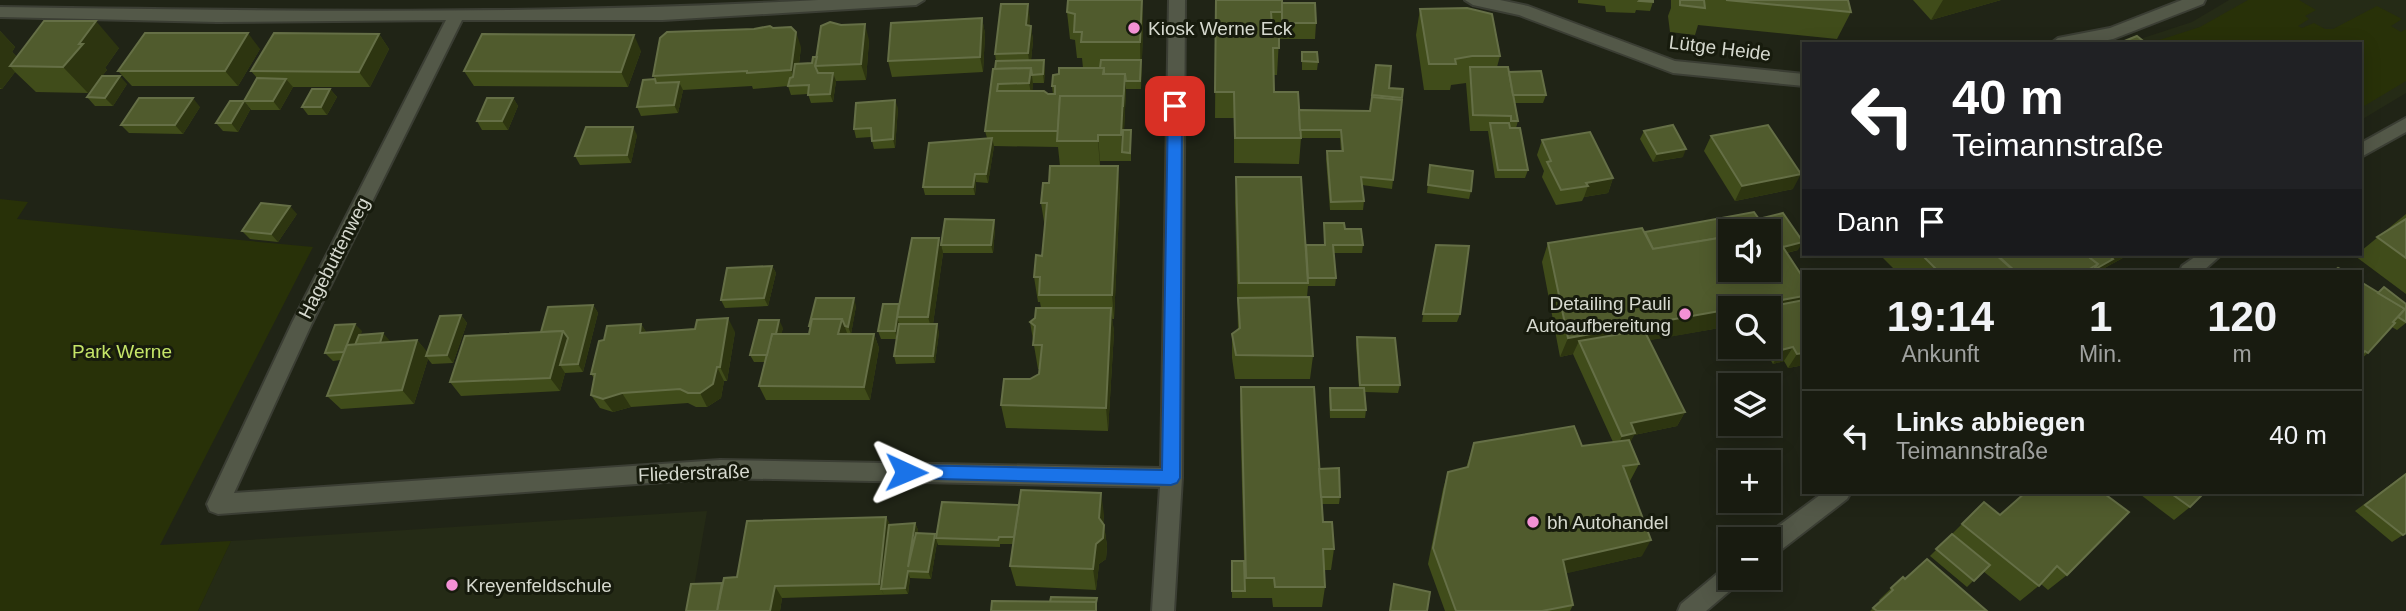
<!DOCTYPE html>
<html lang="de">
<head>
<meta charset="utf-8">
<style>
	body { margin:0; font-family:Helvetica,sans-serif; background:#25281e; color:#f1f3f6; height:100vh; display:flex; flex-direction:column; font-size:26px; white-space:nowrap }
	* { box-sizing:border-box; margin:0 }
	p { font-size:23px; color:#9fa19f }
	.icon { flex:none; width:38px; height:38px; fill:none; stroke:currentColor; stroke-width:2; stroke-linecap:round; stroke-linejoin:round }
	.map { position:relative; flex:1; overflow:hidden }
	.side { position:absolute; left:1802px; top:270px; width:560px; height:224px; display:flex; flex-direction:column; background:#181b10; border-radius:0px; box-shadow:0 4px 18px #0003,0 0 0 2px #363930 }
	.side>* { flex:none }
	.top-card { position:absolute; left:1802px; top:42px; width:560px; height:214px; border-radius:0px; box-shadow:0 4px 18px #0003,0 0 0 2px #363930; background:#202124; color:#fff; overflow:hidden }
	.controls { position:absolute; left:1718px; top:219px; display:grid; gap:14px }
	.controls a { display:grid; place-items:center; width:63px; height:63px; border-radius:0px; background:#181b10; box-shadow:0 4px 18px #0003,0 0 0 2px #363930; font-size:35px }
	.pin { position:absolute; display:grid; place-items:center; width:60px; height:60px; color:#fff; margin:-30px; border-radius:14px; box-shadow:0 4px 10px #0006 }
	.me { position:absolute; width:77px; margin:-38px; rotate:91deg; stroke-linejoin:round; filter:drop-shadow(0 0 5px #0008) }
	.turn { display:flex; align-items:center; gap:24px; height:147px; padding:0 35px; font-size:32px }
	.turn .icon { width:91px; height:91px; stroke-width:2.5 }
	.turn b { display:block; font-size:49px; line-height:60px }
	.then { display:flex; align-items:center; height:66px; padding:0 35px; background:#0003; gap:14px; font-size:26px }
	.eta { display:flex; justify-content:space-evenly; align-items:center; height:119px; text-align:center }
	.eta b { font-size:42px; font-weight:700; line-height:49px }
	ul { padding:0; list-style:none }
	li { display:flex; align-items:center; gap:21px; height:91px; padding:0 35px; border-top:2px solid #363930 }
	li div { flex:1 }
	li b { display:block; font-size:26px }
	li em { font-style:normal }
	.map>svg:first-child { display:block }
</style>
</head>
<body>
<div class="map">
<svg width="2406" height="611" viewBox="0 0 2406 611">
	<rect width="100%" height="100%" fill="#202416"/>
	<g fill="#252b16">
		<polygon points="2229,0 2406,0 2406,93 2361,120 2361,44 2138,44 2143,38 2192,22"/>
		<polygon points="707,511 690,611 198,611 231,541"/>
	</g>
	<g fill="#283108">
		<polygon points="2248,0 2299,0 2316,10 2305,16 2309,19 2298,26 2302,28 2314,23 2325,29 2333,29 2377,6 2402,19 2391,26 2401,32 2406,29 2406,81 2361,108 2361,44 2147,44 2200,27"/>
		<polygon points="0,199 28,202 17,219 313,247 160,545 231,541 198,611 0,611"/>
	</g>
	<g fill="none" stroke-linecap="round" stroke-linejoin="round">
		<defs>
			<g id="minor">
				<path d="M818,0H924L916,5L663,20H462L312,323L234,493L720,460L1161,468L1169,0H1185L1182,478L1174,611H1152L1160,487L720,478L218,514L210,511L207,504L292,323L446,20L217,22L0,17V7C272,11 546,15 818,0Z"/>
				<polygon points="1465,0 1500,0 1528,6 1675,61 1804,74 1804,86 1673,73 1519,15 1473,5"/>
				<polygon points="2182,0 2205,0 2203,4 2113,39 2088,44 2050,44 2058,38 2110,28"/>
				<polygon points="2406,118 2406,132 2361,157 2361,143"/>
				<polygon points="2199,254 2222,254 2203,271 2180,271 2182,266"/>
				<polygon points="1824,492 1851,492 1847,499 1777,553 1769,556 1769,539 1761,539"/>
				<polygon points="1731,566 1731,578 1741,578 1739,583 1706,611 1678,611 1681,604 1723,569"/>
			</g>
		</defs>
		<use href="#minor" stroke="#3b3e34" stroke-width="4"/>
		<use href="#minor" fill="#535848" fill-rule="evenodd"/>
	</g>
	<g fill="#404c1a">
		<polygon points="1142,0 1143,26 1141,89 1126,89 1124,130 1131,130 1131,161 1100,161 1100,166 1120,192 1114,319 1112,319 1114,332 1108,431 1006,428 1001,405 1030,379 1039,374 1040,369 1038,369 1030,322 1035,318 1041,308 1040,302 1038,302 1034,277 1042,256 1045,228 1041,203 1049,183 1060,166 1058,147 994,146 988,183 976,182 975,195 925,195 923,187 987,138 985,131 996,61 995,54 1030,19 1029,26 1031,26 1033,41 1031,60 1045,69 1044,83 1033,83 1032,91 1053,94 1052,86 1059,74 1083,68 1082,58 1077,58 1075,40 1070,39 1067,12"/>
		<polygon points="1216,0 1282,3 1316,23 1315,39 1279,39 1277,75 1274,75 1274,92 1299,110 1370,111 1376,65 1389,88 1403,89 1392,189 1362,185 1364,201 1363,210 1330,210 1326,159 1327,151 1341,151 1340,138 1301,138 1299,164 1234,163 1234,118 1215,118"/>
		<polygon points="1578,0 1653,0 1653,2 1650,11 1636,10 1635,13 1606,12 1605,6 1578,3"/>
		<polygon points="1671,0 1848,0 1851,12 1837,39 1698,25 1695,35 1670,32 1668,16 1671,8"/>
		<polygon points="1913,0 2001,0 1931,20"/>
		<polygon points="1420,9 1500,56 1497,67 1509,72 1546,95 1543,103 1515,103 1518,121 1516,128 1528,170 1525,178 1495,178 1488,131 1470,131 1466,83 1451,85 1450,90 1424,90 1416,35"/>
		<polygon points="982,18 985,34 983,72 892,77 888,61"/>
		<polygon points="0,31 15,47 12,52 17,57 119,48 105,68 107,70 88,93 36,92 15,72 2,89 0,89"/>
		<polygon points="379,34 389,49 370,87 293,87 280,110 251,110 244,101 257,78 251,71"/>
		<polygon points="869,40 866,80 836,81 833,102 811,103 808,94 791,95 788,86 753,89 752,86 683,90 678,113 641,116 637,107 655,79 653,76 801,47 799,64 812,63 817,57"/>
		<polygon points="260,49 238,86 132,86 118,71"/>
		<polygon points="641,51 628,87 474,86 464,71"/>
		<polygon points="1302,52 1318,62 1317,70 1302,70"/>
		<polygon points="127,84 113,106 95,106 87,97"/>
		<polygon points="330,89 337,97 327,115 308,115 302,107"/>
		<polygon points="513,98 518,106 508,130 482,130 477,121"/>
		<polygon points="244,101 250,110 238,132 223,131 216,123"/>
		<polygon points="200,107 183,134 129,133 121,125"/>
		<polygon points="898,108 895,148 874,149 871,137 856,138 854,129"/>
		<polygon points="1644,131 1683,157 1653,162 1640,139"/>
		<polygon points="637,135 631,163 580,165 575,156"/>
		<polygon points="1711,136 1793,189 1735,201 1704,151"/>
		<polygon points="1542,140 1613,178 1608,193 1584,197 1582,201 1556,205 1542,177 1544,171 1537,155"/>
		<polygon points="1430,165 1471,191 1469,199 1427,193"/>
		<polygon points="1236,177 1306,245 1324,245 1324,223 1345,229 1363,245 1362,253 1333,253 1336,278 1335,286 1308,286 1307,297 1313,356 1310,379 1235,379 1232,358 1232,334 1238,330 1235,202"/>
		<polygon points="297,214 278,242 250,239 242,231"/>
		<polygon points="2406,214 2406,294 2355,256 2358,254 2361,254 2361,251"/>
		<polygon points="1758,219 1798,250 1787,253 1804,296 1804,365 1788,368 1784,361 1773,364 1762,346 1769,346 1769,308 1731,308 1731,326 1649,340 1685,412 1677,426 1634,435 1630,442 1639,464 1630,481 1642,556 1566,573 1573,605 1570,611 1445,611 1428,564 1443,489 1448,472 1466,468 1474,443 1582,446 1613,442 1573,354 1560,357 1542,262 1548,243"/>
		<polygon points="994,220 995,229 993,253 943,253 941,245"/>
		<polygon points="939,238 943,253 933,324 939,332 935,363 896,364 894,356 897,339 881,339 878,331 899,304"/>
		<polygon points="1436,245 1460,314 1457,322 1422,322"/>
		<polygon points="1879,254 2130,254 2099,271 1896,271"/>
		<polygon points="772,266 776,273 768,306 725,308 721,300"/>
		<polygon points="2361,282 2378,292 2384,287 2406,304 2406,323 2397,330 2392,327 2368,353 2361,359"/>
		<polygon points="593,305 598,313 583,372 565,373 560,391 461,396 450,382 541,332"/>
		<polygon points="856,306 851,334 874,334 879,348 870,400 766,400 759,386 765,362 754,362 750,355 783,328 781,334 809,334 810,329 809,326"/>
		<polygon points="461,315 467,323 453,363 432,364 428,359 414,404 341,409 327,396 341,360 333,361 325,353 362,331 360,335 390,341 390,342 417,340 427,352"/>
		<polygon points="641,324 646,332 735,332 727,381 724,381 721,398 707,407 696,407 688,403 631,407 613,412 600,408 591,395 594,378 591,374 604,340"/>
		<polygon points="1357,337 1400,385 1398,393 1365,392 1366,410 1365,418 1330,418 1329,396 1330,388 1359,388 1356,345"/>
		<polygon points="1241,387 1319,468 1340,497 1339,504 1321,504 1323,522 1334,549 1331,570 1324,570 1325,587 1322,607 1273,607 1272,598 1232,598 1232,561 1244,561 1240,411"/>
		<polygon points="2406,473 2406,533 2392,542 2355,511"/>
		<polygon points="2137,492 2205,492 2190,507 2174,520"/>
		<polygon points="1984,502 2067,575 2048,590 2041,584 2020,601 1983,571 1967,587 1930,556"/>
		<polygon points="1104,514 1103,524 1104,525 1107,546 1106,559 1099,564 1096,590 1016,586 1010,566 1013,544 1000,544 1000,547 938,545 937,542 931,579 910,578 908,594 782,598 780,611 686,611 722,583 886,517 890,525 915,523 918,530 917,533 936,537"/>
		<polygon points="1903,577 1905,579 1987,611 1870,611 1880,601 1879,600"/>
	</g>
	<g fill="#2d3510">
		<polygon points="1142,0 1143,26 1141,89 1140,42"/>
		<polygon points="1943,0 2001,0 1931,20"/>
		<polygon points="1028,4 1030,19 1028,41 1026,25"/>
		<polygon points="982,18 985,34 983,72 980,57"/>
		<polygon points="96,21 119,48 105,68 107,70 88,93 63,67"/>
		<polygon points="865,24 869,40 866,80 861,64"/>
		<polygon points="1031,26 1033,41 1030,69 1028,53"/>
		<polygon points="0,31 15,47 12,52 22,62 10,66 15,72 2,89 0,88"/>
		<polygon points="796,32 801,47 796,86 791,70"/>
		<polygon points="248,33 260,49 238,86 225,71"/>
		<polygon points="379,34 389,49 370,87 359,72"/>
		<polygon points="634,35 641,51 628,87 621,72"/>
		<polygon points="1044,60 1045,69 1044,83 1043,74"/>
		<polygon points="1031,68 1033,84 1032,99 1029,83"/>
		<polygon points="833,73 836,81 833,102 830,94"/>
		<polygon points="1125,74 1126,89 1123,152 1122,152 1121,135 1123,96"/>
		<polygon points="120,76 127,84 113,106 105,98"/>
		<polygon points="286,79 293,87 280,110 273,101"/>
		<polygon points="679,82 683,90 678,113 674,105"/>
		<polygon points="330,89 337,97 327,115 321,107"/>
		<polygon points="193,98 200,107 183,134 175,125"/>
		<polygon points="513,98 518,106 508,130 502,121"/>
		<polygon points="895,100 898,108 895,148 893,139"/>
		<polygon points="244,101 250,110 238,132 231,123"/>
		<polygon points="633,127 637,135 631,163 627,155"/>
		<polygon points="1098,135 1100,161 1100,167 1098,141"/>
		<polygon points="992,138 994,146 988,183 986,174"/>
		<polygon points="1686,149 1683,157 1653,162 1657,154"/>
		<polygon points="1118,166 1120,192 1114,319 1112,295"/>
		<polygon points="975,174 976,182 975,195 973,187"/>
		<polygon points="1801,174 1793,189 1735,201 1742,186"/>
		<polygon points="1613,178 1608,193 1584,197 1588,186 1586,183"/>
		<polygon points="290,206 297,214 278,242 271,234"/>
		<polygon points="994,220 995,229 993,253 991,245"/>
		<polygon points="939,238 943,253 932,331 928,317"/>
		<polygon points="1803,242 1798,250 1769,257 1771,249"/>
		<polygon points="2118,254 2130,254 2099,271 2086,271 2098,264 2113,259"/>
		<polygon points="772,266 776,273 768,306 764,298"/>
		<polygon points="1804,296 1804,309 1735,308"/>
		<polygon points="854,298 856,306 851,334 848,327"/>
		<polygon points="593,305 598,313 583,372 578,364"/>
		<polygon points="1111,308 1114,332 1108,431 1106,408"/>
		<polygon points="1731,309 1731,326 1584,352 1579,341 1573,354 1560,357 1568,338"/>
		<polygon points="461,315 467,323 453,363 447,355"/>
		<polygon points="728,318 735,332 727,381 720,367"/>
		<polygon points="897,318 900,325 897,339 895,331"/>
		<polygon points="842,319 847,333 844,348 838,334"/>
		<polygon points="779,320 783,328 775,362 771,354"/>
		<polygon points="355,324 362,331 354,352 344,352"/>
		<polygon points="641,324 650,338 640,333"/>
		<polygon points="937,324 939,332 935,363 933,356"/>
		<polygon points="563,331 573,345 560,365 565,373 560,391 550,378"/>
		<polygon points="383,333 390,341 385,358 378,350"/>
		<polygon points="874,334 879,348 870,400 864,387"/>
		<polygon points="417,340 429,354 426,356 428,359 414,404 402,390"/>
		<polygon points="1793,347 1784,361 1773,364 1781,350"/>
		<polygon points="1804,353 1804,365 1788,368 1797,354"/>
		<polygon points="717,367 724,381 721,398 707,407 700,393"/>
		<polygon points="622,393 631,407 613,412 603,399"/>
		<polygon points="1685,412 1677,426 1634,435 1628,447 1616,450 1622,436 1631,423"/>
		<polygon points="1101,493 1104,514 1102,539 1104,525 1107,546 1106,559 1099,564 1096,590 1093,569"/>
		<polygon points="886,517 892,529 881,589 884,595 879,584"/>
		<polygon points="915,523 918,530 911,571 908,567"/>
		<polygon points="935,534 937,542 931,579 928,572"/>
		<polygon points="1651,540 1642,556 1555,576 1563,560"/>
		<polygon points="908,571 910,578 908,594 905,588"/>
		<polygon points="775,586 782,598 780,611 770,611"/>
	</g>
	<g fill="#505b2d" stroke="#656f46" stroke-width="2">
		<polygon points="1068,0 1142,0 1140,42 1081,42 1082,32 1074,32 1075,14 1067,12"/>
		<polygon points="1216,0 1282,0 1282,12 1271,12 1272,26 1279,26 1279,48 1273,48 1274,92 1298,92 1301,138 1235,138 1234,92 1215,92"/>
		<polygon points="1640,0 1653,0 1653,2 1639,1"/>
		<polygon points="1680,0 1704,0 1705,8 1680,5"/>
		<polygon points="1726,0 1848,0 1851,12"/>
		<polygon points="1282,3 1315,3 1316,23 1282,23"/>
		<polygon points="1001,4 1028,4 1026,25 1031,26 1028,53 995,54"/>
		<polygon points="1467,8 1492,14 1500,56 1472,56 1455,59 1456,64 1429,64 1420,9"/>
		<polygon points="982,18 980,57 888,61 891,23"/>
		<polygon points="44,21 96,21 79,44 83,44 63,67 10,66"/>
		<polygon points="830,22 841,25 865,24 861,64 815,66 821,26"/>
		<polygon points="770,26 773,28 791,27 796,32 791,70 747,73 747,71 653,76 660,38 667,32 754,29"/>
		<polygon points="145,33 248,33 225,71 118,71"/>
		<polygon points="274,33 379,34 359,72 251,71"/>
		<polygon points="482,34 634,35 621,72 464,71"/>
		<polygon points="2137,36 2147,44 2117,44"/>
		<polygon points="1302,52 1317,52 1318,62 1302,61"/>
		<polygon points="813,57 817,57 815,66 818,73 833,73 830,94 808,95 809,85 788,86 790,78 793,77 795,64 812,63"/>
		<polygon points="1044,60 1043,74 1032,75 1031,68 995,69 996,61"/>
		<polygon points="1101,60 1141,60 1140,81 1126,81 1125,74 1104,74 1104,68 1100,68"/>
		<polygon points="1376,65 1391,66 1389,88 1403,89 1402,98 1372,95"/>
		<polygon points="1470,67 1508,67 1518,121 1511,121 1511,116 1473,115"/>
		<polygon points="1031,68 1029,83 998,84 997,91 1044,91 1048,94 1055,94 1055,86 1052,86 1053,75 1059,74 1059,68 1104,68 1103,74 1125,74 1123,107 1123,96 1060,96 1058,131 985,131 993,69"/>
		<polygon points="1541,71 1546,95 1513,95 1509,72"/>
		<polygon points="102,76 120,76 105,98 87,97"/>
		<polygon points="257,78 286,79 273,101 244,101"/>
		<polygon points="655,79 656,83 679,82 674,105 637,107 643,80"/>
		<polygon points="312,89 330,89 321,107 302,107"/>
		<polygon points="1060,96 1123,96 1121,135 1098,135 1098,141 1057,141"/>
		<polygon points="1372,97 1402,100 1393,180 1361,177 1364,201 1331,202 1327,151 1343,151 1341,130 1300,130 1299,110 1370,111"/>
		<polygon points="139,98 193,98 175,125 121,125"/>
		<polygon points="487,98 513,98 502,121 477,121"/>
		<polygon points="895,100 893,139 872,141 871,128 854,129 856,103"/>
		<polygon points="230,101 244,101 231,123 216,123"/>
		<polygon points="1490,123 1509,123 1510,128 1520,128 1528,170 1498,170"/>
		<polygon points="1673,125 1686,149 1657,154 1644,131"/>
		<polygon points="1768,125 1801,174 1742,186 1711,136"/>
		<polygon points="586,127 633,127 627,155 575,156"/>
		<polygon points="1123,130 1131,130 1130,153 1122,152"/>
		<polygon points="1590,132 1613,178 1586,183 1588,186 1561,190 1547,162 1551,161 1542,140"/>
		<polygon points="992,138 986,174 975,174 973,187 923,187 929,143"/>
		<polygon points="1430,165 1473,171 1471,191 1428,185"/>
		<polygon points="1050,166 1118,166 1112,295 1039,295 1040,277 1034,277 1036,255 1042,256 1047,203 1041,203 1043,183 1049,183"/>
		<polygon points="1236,177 1301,177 1308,283 1239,283"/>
		<polygon points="261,203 290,206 271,234 242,231"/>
		<polygon points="1754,212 1766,229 1757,231 1731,231 1731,236 1653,249 1645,232"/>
		<polygon points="1783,213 1803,242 1783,247 1771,229 1766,229 1758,219"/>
		<polygon points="945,219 994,220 991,245 941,245"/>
		<polygon points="2406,219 2406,258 2377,237"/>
		<polygon points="1324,223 1344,223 1345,229 1361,229 1363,245 1333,245 1336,278 1308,278 1306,245 1325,245"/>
		<polygon points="1642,228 1653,249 1731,236 1731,270 1769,270 1769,231 1757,231 1771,229 1804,279 1804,296 1568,338 1548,243"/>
		<polygon points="912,238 939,238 928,317 897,317"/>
		<polygon points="1436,245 1469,246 1460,314 1423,314"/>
		<polygon points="1921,254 1995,254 2014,271 1938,271"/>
		<polygon points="1996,254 2085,254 2098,264 2086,271 2015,271"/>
		<polygon points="2085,254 2107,254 2113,259 2092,271 2098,264"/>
		<polygon points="772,266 764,298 721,300 727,268"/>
		<polygon points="2338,268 2344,271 2334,271"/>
		<polygon points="2361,282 2405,309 2393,322 2395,323 2368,353 2365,351 2361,356"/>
		<polygon points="2384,287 2406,304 2406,322 2398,317 2405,309 2378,293"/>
		<polygon points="1309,297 1313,356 1236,355 1232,334 1240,328 1238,298"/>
		<polygon points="816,298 854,298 848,327 845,326 842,319 812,319 810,326 809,326"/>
		<polygon points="1804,300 1804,353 1797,354 1793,347 1781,350 1769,330 1769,308 1762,308"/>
		<polygon points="883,304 899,304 895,331 878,331"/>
		<polygon points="593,305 578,364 560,365 568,338 563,331 541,332 548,307"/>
		<polygon points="1036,308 1111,308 1106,408 1001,405 1004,379 1030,379 1039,374 1042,345 1033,345 1035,326 1030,322 1035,318"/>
		<polygon points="461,315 447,355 426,356 440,316"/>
		<polygon points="728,318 720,367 717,367 713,384 700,393 688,393 680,389 622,393 603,399 591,395 595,374 591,374 599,341 604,340 607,326 641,324 640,333 695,329 697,320"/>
		<polygon points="812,319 842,319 838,334 874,334 864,387 759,386 772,334 809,334"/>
		<polygon points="759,320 779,320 776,334 772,334 767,355 750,355"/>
		<polygon points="355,324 344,352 325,353 335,325"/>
		<polygon points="899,324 937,324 933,356 894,356"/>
		<polygon points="1644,330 1685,412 1631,423 1635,433 1622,436 1579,341"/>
		<polygon points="563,331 550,378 450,382 465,336"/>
		<polygon points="383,333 380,343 355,345 359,335"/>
		<polygon points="1357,337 1395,338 1400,385 1360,385"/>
		<polygon points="417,340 402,390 327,396 347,345"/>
		<polygon points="1241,387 1314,387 1323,522 1332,522 1334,549 1323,549 1325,587 1275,587 1274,578 1246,578"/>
		<polygon points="1330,388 1364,388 1366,410 1331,410"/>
		<polygon points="1574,426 1582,446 1629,440 1639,464 1623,466 1651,540 1563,560 1573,605 1542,611 1456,611 1433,548 1448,472 1468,467 1474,443"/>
		<polygon points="1339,468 1340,497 1321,497 1319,469"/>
		<polygon points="2406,474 2406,533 2403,535 2365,505"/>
		<polygon points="1021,490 1101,493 1099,518 1104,525 1103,538 1096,544 1093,569 1010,566"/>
		<polygon points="2026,492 2102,492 2129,512 2067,575 2057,566 2039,586 1962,524 1984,502 2000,515"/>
		<polygon points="2169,492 2205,492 2190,507"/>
		<polygon points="942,502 1019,505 1014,537 999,537 998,540 936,538"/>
		<polygon points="886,517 879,584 775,586 770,611 717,611 724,578 737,577 747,521"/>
		<polygon points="915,523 908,567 916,533 935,534 928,572 908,571 905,588 881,589 889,525"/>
		<polygon points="1952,534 1990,565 1974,581 1936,549"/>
		<polygon points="1927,559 1987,611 1877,611 1873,608 1893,590 1891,588 1903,577 1905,579"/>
		<polygon points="1232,561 1244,561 1245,591 1232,591"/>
		<polygon points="722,583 717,611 686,611 691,584"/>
		<polygon points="1394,584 1430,592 1427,611 1390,611"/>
		<polygon points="1051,597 1097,598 1096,603 1050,602"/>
		<polygon points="992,601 1096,602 1096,611 991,611"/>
	</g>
	<polygon fill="#1a73e8" stroke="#114b97" stroke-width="2" points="1175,101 1182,106 1180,478 1177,483 1171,485 900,478 897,472 900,467 906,465 1162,470 1168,106"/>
	<g fill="#f391d5" stroke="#171b0d" stroke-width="2.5">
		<circle cx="1134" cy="28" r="7"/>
		<circle cx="1685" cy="314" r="7"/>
		<circle cx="1533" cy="522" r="7"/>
		<circle cx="452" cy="585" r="7"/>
	</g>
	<g text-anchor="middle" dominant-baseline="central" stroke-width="6" stroke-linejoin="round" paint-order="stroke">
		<g font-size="19" fill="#d6d9cf" stroke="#171b0d" text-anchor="start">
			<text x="1148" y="28">Kiosk Werne Eck</text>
			<text x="1671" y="303" text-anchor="end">Detailing Pauli<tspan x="1671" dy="22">Autoaufbereitung</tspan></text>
			<text x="1547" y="522">bh Autohandel</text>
			<text x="466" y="585">Kreyenfeldschule</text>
		</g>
		<g font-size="19" fill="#d6d9cf" stroke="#171b0d">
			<text transform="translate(1720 48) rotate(7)">Lütge Heide</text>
			<text transform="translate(334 258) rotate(-63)">Hagebuttenweg</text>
			<text transform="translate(694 473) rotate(-2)">Fliederstraße</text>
		</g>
		<g font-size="19" fill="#c5e568" stroke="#171b0d">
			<text x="122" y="351">Park Werne</text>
		</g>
	</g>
</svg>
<div class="controls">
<a><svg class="icon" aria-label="sound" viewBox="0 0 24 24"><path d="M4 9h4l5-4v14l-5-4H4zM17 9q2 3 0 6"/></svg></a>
<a><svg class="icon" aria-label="search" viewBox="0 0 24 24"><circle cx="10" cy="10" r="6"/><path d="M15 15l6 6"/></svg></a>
<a><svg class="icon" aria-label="layers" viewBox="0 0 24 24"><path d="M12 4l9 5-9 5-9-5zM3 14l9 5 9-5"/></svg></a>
<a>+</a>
<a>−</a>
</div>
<div class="pin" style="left:1175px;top:106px;background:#d93025"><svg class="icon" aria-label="arrive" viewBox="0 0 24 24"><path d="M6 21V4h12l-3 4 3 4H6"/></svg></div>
<svg class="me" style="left:906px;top:472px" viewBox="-20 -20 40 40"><path d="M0-17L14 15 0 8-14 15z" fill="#1a73e8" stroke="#fff" stroke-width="4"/></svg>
<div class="top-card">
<div class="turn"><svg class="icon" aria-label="left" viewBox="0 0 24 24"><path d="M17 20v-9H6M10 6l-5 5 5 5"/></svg><div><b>40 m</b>Teimannstraße</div></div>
<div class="then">Dann<svg class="icon" aria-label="arrive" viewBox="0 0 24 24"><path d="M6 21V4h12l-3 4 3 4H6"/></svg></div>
</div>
<section class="side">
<div class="eta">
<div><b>19:14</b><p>Ankunft</p></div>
<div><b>1</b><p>Min.</p></div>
<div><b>120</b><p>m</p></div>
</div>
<ul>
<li><svg class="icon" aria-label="left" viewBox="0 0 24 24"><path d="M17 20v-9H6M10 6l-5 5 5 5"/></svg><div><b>Links abbiegen</b><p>Teimannstraße</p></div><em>40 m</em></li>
</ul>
</section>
</div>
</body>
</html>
